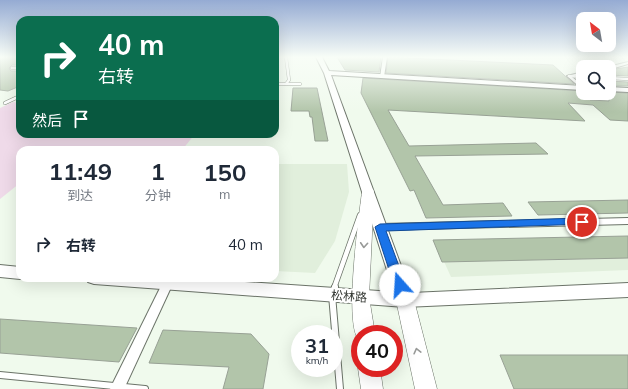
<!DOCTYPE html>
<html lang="zh">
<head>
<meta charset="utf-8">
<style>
	body { margin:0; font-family:Mulish,"Noto Sans SC",sans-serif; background:#f2f2f3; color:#1f2937; height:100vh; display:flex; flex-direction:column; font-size:15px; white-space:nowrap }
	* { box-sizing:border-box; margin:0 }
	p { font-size:13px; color:#747a83 }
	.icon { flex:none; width:22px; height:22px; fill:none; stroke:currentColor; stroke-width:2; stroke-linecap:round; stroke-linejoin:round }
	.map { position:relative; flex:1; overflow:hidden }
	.details { position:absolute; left:16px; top:146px; width:263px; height:136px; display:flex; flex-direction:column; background:#fff; border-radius:12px; box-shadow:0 4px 16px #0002 }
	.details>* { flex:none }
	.guide { position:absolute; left:16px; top:16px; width:263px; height:122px; border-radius:12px; box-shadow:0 4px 16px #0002; background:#0b6e4f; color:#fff; overflow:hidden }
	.needle { width:26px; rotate:329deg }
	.tools { position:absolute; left:576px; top:12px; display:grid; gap:8px }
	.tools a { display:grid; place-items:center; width:40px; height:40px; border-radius:8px; background:#fff; box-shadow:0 4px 16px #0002; font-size:20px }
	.speed { position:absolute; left:291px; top:325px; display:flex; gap:8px; font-size:20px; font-weight:700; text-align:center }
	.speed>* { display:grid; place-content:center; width:52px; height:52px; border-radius:50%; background:#fff; box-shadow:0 4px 16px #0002; line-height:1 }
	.speed small { font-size:10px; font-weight:400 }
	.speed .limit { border:6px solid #d22; background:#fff; color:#111 }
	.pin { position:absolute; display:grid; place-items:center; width:34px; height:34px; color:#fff; margin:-17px; border:2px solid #fff; border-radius:50%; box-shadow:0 1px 4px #0007 }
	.me { position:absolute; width:44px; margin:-22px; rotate:341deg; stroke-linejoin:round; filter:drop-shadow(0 0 3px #0008) }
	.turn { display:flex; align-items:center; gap:14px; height:84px; padding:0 16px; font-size:18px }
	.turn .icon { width:52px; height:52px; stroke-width:2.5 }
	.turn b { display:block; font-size:28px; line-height:34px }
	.then { display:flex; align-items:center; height:38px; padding:0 16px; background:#0003; gap:8px; font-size:15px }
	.eta { display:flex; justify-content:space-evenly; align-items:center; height:68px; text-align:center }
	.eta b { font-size:24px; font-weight:700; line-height:28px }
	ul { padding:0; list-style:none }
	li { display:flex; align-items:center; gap:12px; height:60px; padding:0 16px }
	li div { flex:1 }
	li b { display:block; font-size:15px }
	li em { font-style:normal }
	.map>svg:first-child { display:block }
</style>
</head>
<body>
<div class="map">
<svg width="628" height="389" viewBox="0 0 628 389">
	<rect width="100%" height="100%" fill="#f0faed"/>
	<g fill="#e1efdc">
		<polygon points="275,164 347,164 349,192 335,241 315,273 275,271"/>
		<polygon points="628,237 628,270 451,277 436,244"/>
	</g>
	<polygon fill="#efdae9" points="13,102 20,103 20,134 195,134 182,150 20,150 20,183 0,199 0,108"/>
	<g fill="#b2c5aa" stroke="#98a195">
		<polygon points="0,57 20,58 20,65 12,65 9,68 11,71 20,71 20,86 8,91 0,90"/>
		<polygon points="337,57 381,57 379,72 345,70"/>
		<polygon points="388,57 553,65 574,84 386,73"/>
		<polygon points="628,67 628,76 609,75 609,70"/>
		<polygon points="363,78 583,91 583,93 590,100 609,101 609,92 628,93 628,121 610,120 593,105 568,103 585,121 388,110 409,146 536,143 548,154 415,156 443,205 503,203 512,216 426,218 414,190 410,191 361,93"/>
		<polygon points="609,81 628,82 628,86 609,86"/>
		<polygon points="293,88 317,88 328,141 315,141 312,117 310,117 309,111 291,111"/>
		<polygon points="628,200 628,213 538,215 528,202"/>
		<polygon points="628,236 628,258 442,262 433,240"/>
		<polygon points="0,319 137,328 119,362 0,353"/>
		<polygon points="163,330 251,334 269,354 263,389 223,389 229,367 149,363"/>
		<polygon points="500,355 628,355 628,389 514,389"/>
	</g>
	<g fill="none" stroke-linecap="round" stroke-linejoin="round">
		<defs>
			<g id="lane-far3">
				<polyline points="286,57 289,80 286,84"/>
				<polyline points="12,68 20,68"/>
				<polyline points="569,76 583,77"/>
				<polyline points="609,78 628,79"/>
				<polyline points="275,84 300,84"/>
			</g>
			<polyline id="lane-far2" points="5,103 20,96"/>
			<polyline id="lane-far1" points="334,288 360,215"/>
			<g id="lane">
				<polyline points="335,287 332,295 340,389"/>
				<polyline points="0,375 145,389"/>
			</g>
			<g id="street">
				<polygon points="383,57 387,57 384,77 382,78 380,77"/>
				<polygon points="628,62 628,64 611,69 609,69 609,67 608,67"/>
				<polygon points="583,72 583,74 572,77 583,86 582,89 567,76"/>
				<polygon points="628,218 628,224 380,230 377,229 376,227 377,225 380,224"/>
				<polygon points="168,279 172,280 173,283 124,389 110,389 164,280"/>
			</g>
			<g id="secondary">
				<polygon points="316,57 322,57 329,71 583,86 583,90 331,75 411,293 628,283 628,297 405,307 94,284 88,282 86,278 185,278 394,292 324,73"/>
				<polygon points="609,87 628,88 628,92 609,91"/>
				<polygon points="0,265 20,267 20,278 23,278 20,279 0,277"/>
			</g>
			<g id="primary">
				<path d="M368,188L373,189L374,192L369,297L375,334H360V341C343,329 359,216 362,192L363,189Z"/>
				<polygon points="405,292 411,295 414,300 437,389 415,389 396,300 399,295"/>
				<polygon points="360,364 360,368 380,368 383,389 361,389 358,368"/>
			</g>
		</defs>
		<use href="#lane-far3" stroke="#6b7368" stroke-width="3.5"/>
		<use href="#lane-far2" stroke="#6b7368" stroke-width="4"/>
		<use href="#lane-far1" stroke="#6b7368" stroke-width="6"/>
		<use href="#lane" stroke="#6b7368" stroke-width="8"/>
		<use href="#street" stroke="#6b7368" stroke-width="2"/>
		<use href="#secondary" stroke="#6b7368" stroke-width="2"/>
		<use href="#primary" stroke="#6b7368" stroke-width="1"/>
		<use href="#lane-far3" stroke="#fff" stroke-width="2.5"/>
		<use href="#lane-far2" stroke="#fff" stroke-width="3"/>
		<use href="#lane-far1" stroke="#fff" stroke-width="4.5"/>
		<use href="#lane" stroke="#fff" stroke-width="6"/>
		<use href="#street" fill="#fff" fill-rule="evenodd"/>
		<use href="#secondary" fill="#fff" fill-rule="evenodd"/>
		<use href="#primary" fill="#fff" fill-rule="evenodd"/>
	</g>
	<defs><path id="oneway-chevron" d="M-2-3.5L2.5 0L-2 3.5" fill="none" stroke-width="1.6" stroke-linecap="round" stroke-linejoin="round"/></defs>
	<g stroke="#989a98">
		<use href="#oneway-chevron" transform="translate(364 245) rotate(94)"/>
		<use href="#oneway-chevron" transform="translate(417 351) rotate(-104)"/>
	</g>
	<linearGradient id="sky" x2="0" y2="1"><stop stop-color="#95abd3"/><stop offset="0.51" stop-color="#f8fdf7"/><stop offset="1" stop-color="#f8fdf7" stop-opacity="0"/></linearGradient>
	<rect width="628" height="112" fill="url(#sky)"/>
	<polygon fill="#1a73e8" stroke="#114b97" points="582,218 585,219 586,222 585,224 386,231 406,285 404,289 400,290 396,289 394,285 375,227 380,224"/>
	<g text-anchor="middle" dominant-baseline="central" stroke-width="4" stroke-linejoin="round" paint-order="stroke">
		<g font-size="12" fill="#323631" stroke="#fff">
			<text transform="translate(349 296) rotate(4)">松林路</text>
		</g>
	</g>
</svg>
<div class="tools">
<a><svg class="needle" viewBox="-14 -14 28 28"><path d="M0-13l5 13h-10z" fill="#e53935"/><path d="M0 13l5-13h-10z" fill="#747a83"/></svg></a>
<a><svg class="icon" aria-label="search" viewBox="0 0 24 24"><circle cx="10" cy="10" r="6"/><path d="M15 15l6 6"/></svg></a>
</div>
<div class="speed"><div>31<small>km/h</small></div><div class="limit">40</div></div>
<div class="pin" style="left:582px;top:222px;background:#d93025"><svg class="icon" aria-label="arrive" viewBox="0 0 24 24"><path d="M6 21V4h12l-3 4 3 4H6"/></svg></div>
<svg class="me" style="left:400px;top:285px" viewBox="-20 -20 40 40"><circle r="19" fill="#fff"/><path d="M0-13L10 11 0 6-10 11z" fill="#1a73e8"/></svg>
<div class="guide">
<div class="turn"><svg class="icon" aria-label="right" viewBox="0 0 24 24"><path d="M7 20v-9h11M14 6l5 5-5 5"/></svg><div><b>40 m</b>右转</div></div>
<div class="then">然后<svg class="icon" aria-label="arrive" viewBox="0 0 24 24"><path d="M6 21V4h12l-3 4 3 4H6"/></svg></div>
</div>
<section class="details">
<div class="eta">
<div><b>11:49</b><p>到达</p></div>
<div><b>1</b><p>分钟</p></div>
<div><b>150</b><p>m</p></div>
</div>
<ul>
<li><svg class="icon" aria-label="right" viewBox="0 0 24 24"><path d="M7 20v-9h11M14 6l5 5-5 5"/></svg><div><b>右转</b></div><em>40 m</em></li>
</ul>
</section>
</div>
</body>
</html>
